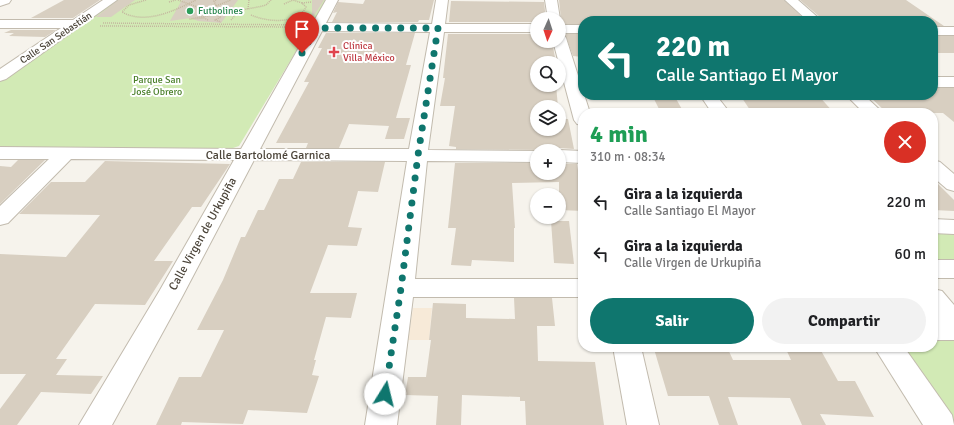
<!DOCTYPE html>
<html lang="es">
<head>
<meta charset="utf-8">
<style>
	body { margin:0; font-family:Signika,sans-serif; background:#f2f2f2; color:#202124; height:100vh; display:flex; flex-direction:column; font-size:15px; white-space:nowrap }
	* { box-sizing:border-box; margin:0 }
	p { font-size:13px; color:#757577 }
	.icon { flex:none; width:22px; height:22px; fill:none; stroke:currentColor; stroke-width:2; stroke-linecap:round; stroke-linejoin:round }
	.map { position:relative; flex:1; overflow:hidden }
	.sheet { position:absolute; left:578px; top:108px; width:360px; height:244px; display:flex; flex-direction:column; background:#fff; border-radius:16px; box-shadow:0 1px 3px #0004 }
	.sheet>* { flex:none }
	.guide { position:absolute; left:578px; top:16px; width:360px; height:84px; border-radius:16px; box-shadow:0 1px 3px #0004; background:#0f766e; color:#fff; overflow:hidden }
	.needle { width:26px; rotate:183deg }
	.buttons { position:absolute; left:530px; top:12px; display:grid; gap:8px }
	.buttons a { display:grid; place-items:center; width:36px; height:36px; border-radius:50%; background:#fff; box-shadow:0 1px 3px #0004; font-size:20px }
	.pin { position:absolute; display:grid; place-items:center; width:34px; height:34px; color:#fff; margin:-41px -17px; border-radius:50% 50% 50% 0; rotate:-45deg; box-shadow:0 0 4px #0007 }
	.pin .icon { rotate:45deg }
	.me { position:absolute; width:44px; margin:-22px; rotate:9deg; stroke-linejoin:round; filter:drop-shadow(0 0 3px #0008) }
	.turn { display:flex; align-items:center; gap:14px; height:84px; padding:0 12px; font-size:18px }
	.turn .icon { width:52px; height:52px; stroke-width:2.5 }
	.turn b { display:block; font-size:28px; line-height:34px }
	.round { display:grid; place-items:center; flex:none; width:42px; height:42px; border-radius:21px; background:#f2f2f2 }
	.overview { display:flex; align-items:center; justify-content:space-between; height:68px; padding:0 12px }
	h1 { font-size:24px; font-weight:700; line-height:30px; color:#1e9e55 }
	.button { display:flex; gap:8px; margin-top:auto; padding:8px 12px }
	.button a { flex:1; height:46px; border-radius:24px; background:#0f766e; color:#fff; font-size:16px; font-weight:700; line-height:46px; text-align:center }
	.button a+a { background:#f2f2f2; color:#202124 }
	ul { padding:0; list-style:none }
	li { display:flex; align-items:center; gap:12px; height:52px; padding:0 12px }
	li div { flex:1 }
	li b { display:block; font-size:15px }
	li em { font-style:normal }
	.map>svg:first-child { display:block }
</style>
</head>
<body>
<div class="map">
<svg width="954" height="425" viewBox="0 0 954 425">
	<rect width="100%" height="100%" fill="#f6f3ec"/>
	<polygon fill="#f7ead8" points="413,308 432,308 429,340 408,340"/>
	<g fill="#d2eab5">
		<polygon points="118,0 327,0 239,146 230,149 0,149 0,81"/>
		<polygon points="933,232 954,232 954,263 933,262"/>
		<polygon points="933,336 954,340 954,425 895,347 933,347"/>
	</g>
	<g fill="#d8cfc1">
		<polygon points="64,0 100,0 73,18 31,18"/>
		<polygon points="118,0 135,0 111,17 96,17"/>
		<polygon points="182,0 238,0 221,23 198,21 191,18 170,21"/>
		<polygon points="312,0 324,0 312,19"/>
		<polygon points="365,0 434,0 429,20 419,20 418,22 332,22 337,12 333,13 338,2 363,4"/>
		<polygon points="559,0 784,0 802,17 794,17 798,21 583,21 583,24 559,24 561,19"/>
		<polygon points="800,0 906,0 944,26 933,26 933,21 906,21 901,17 820,17"/>
		<polygon points="451,1 544,2 546,19 537,19 537,22 449,22"/>
		<polygon points="11,30 56,30 45,37 9,36 14,33 4,33"/>
		<polygon points="326,33 415,33 406,65 411,65 396,118 410,118 404,139 385,139 389,126 349,124 339,148 306,148 308,143 276,143 309,82 304,82 322,48 318,48"/>
		<polygon points="448,34 537,34 537,41 552,41 556,63 537,63 537,85 556,85 558,107 537,107 537,129 559,129 559,119 568,119 574,149 559,148 555,151 542,151 540,150 456,149 456,147 449,146 455,106 440,106 445,78 443,78"/>
		<polygon points="565,34 583,34 583,57 573,56"/>
		<rect x="933" y="36" width="21" height="17"/>
		<polygon points="933,88 954,88 954,122 943,113 887,113 868,95 933,95"/>
		<polygon points="652,95 674,95 684,113 661,113"/>
		<polygon points="740,95 818,95 834,113 752,113"/>
		<polygon points="18,160 45,160 0,204 0,166 11,167"/>
		<polygon points="105,161 230,164 201,207 192,207 154,261 173,261 145,305 95,304 56,359 67,359 56,375 103,376 91,394 41,392 17,425 0,425 0,409 26,374 0,374 0,254 66,257 100,215 19,214 51,182 85,182"/>
		<polygon points="301,162 385,162 378,192 358,191 348,227 362,228 357,246 328,245 310,293 357,293 351,318 326,317 314,360 316,360 312,375 319,376 307,413 248,410 243,424 182,422 181,425 156,425 179,377 201,377 224,330 197,330 223,280 241,237 245,237 258,210 264,210 279,179 293,179"/>
		<polygon points="455,163 537,163 537,173 559,173 559,164 577,164 578,170 583,170 583,211 559,210 559,182 512,183 515,228 514,228 514,262 472,260 471,266 451,265 456,228 448,228"/>
		<polygon points="933,179 954,200 954,211 933,210"/>
		<polygon points="551,221 569,221 574,264 554,263"/>
		<polygon points="514,298 552,298 555,326 537,326 538,361 595,362 604,425 526,425 525,401 520,401 520,397 462,395 461,425 436,425 438,396 405,395 408,377 426,377 431,340 429,340 433,303 466,304 466,318 515,319"/>
		<polygon points="690,347 727,347 733,360 791,360 785,347 819,347 838,381 855,381 874,417 820,414 826,425 802,425 790,398 728,397 738,425 719,425 709,396 668,396 654,349 691,350"/>
	</g>
	<g fill="none" stroke-linecap="round" stroke-linejoin="round">
		<defs>
			<g id="minor">
				<polygon points="0,0 11,0 9,3 0,6"/>
				<polygon points="103,0 117,0 6,79 0,81 0,69 61,28 0,28 0,20 73,20"/>
				<path d="M326,0H338L326,23L432,24L436,0H448L445,24H537V32H444L428,150L540,151H537V162L427,161L415,279H583V297H413L397,425H365L407,161L254,160L182,297L112,425H79L160,290L234,160L71,159L8,223L0,225V206L49,159H0V147L241,149ZM322,31L430,32L409,149H260Z"/>
				<polygon points="545,0 557,0 560,19 559,21 559,19 548,19"/>
				<polygon points="785,0 798,0 822,21 808,21"/>
				<rect x="559" y="25" width="24" height="8"/>
				<rect x="933" y="27" width="21" height="8"/>
				<polygon points="559,34 564,35 566,38 590,113 583,113 583,125 577,124 574,120 553,41 559,41"/>
				<rect x="933" y="77" width="21" height="10"/>
				<polygon points="700,95 716,95 730,113 712,113"/>
				<polygon points="846,95 864,95 883,113 864,113"/>
				<polygon points="559,150 583,151 583,163 559,162 559,151 556,151"/>
				<polygon points="933,160 940,162 954,174 954,191 947,189 933,177"/>
				<polygon points="933,219 954,220 954,234 933,233"/>
				<rect x="933" y="260" width="21" height="18"/>
				<polygon points="933,289 942,291 954,305 954,340 933,340 933,318 934,318 933,317"/>
				<polygon points="613,347 641,347 659,425 627,425"/>
				<polygon points="874,347 904,347 952,415 954,425 923,425"/>
			</g>
		</defs>
		<use href="#minor" stroke="#c2bbae" stroke-width="2"/>
		<g stroke="#c4b79f" stroke-width="1.5" stroke-dasharray="1 1" stroke-linecap="butt">
			<path d="M146,0L129,5L122,12C145,25 174,11 196,0"/>
			<polyline points="178,0 208,11 207,15"/>
			<polyline points="216,0 214,1 216,6 231,0"/>
			<polyline points="169,2 176,0"/>
			<polyline points="302,3 312,2"/>
			<polyline points="284,4 293,0"/>
			<polyline points="248,9 249,0"/>
			<polyline points="208,11 216,6"/>
			<polyline points="216,15 221,17 215,20 221,22"/>
			<path d="M251,15C267,22 297,25 306,7L302,3L293,0"/>
			<polyline points="292,18 300,21"/>
			<polyline points="208,20 204,18 190,19 258,7 266,5 271,0"/>
			<polyline points="231,20 236,14 233,11"/>
			<polyline points="103,23 300,25"/>
			<polyline points="100,26 299,27"/>
		</g>
		<use href="#minor" fill="#fff" fill-rule="evenodd"/>
	</g>
	<g fill="none" stroke-linecap="round" stroke-linejoin="round">
		<polyline stroke="#0f766e" stroke-width="7" stroke-dasharray="0 12.6" points="302,53 316,28 438,28 418,155 401,288 385,394"/>
	</g>
	<circle fill="#2e9e5b" stroke="#fff" stroke-width="1.5" cx="190" cy="11" r="4"/>
	<path fill="#e0444e" stroke="#fff" stroke-width="1.5" d="M332 46h4v4h4v4h-4v4h-4v-4h-4v-4h4z"/>
	<g text-anchor="middle" dominant-baseline="central" stroke-width="4" stroke-linejoin="round" paint-order="stroke">
		<g font-size="10" fill="#27864d" stroke="#fff" text-anchor="start">
			<text x="198" y="11">Futbolines</text>
		</g>
		<g font-size="10" fill="#4b4439" stroke="#fff">
			<text transform="translate(56 38) rotate(-34)">Calle San Sebastián</text>
		</g>
		<g font-size="10" fill="#be3a42" stroke="#fff" text-anchor="start">
			<text x="343" y="46">Clínica<tspan x="343" dy="12">Villa México</tspan></text>
		</g>
		<g font-size="10" fill="#4a7f2a" stroke="#fff">
			<text x="157" y="80">Parque San<tspan x="157" dy="12">José Obrero</tspan></text>
		</g>
		<g font-size="12" fill="#4b4439" stroke="#fff">
			<text x="268" y="155">Calle Bartolomé Garnica</text>
			<text transform="translate(203 234) rotate(-61)">Calle Virgen de Urkupiña</text>
		</g>
	</g>
</svg>
<div class="buttons">
<a><svg class="needle" viewBox="-14 -14 28 28"><path d="M0-13l5 13h-10z" fill="#e53935"/><path d="M0 13l5-13h-10z" fill="#757577"/></svg></a>
<a><svg class="icon" aria-label="search" viewBox="0 0 24 24"><circle cx="10" cy="10" r="6"/><path d="M15 15l6 6"/></svg></a>
<a><svg class="icon" aria-label="layers" viewBox="0 0 24 24"><path d="M12 4l9 5-9 5-9-5zM3 14l9 5 9-5"/></svg></a>
<a>+</a>
<a>−</a>
</div>
<div class="pin" style="left:302px;top:53px;background:#d93025"><svg class="icon" aria-label="arrive" viewBox="0 0 24 24"><path d="M6 21V4h12l-3 4 3 4H6"/></svg></div>
<svg class="me" style="left:385px;top:394px" viewBox="-20 -20 40 40"><circle r="19" fill="#fff"/><path d="M0-13L10 11 0 6-10 11z" fill="#0f766e"/></svg>
<div class="guide">
<div class="turn"><svg class="icon" aria-label="left" viewBox="0 0 24 24"><path d="M17 20v-9H6M10 6l-5 5 5 5"/></svg><div><b>220 m</b>Calle Santiago El Mayor</div></div>
</div>
<section class="sheet">
<div class="overview"><div><h1>4 min</h1><p>310 m · 08:34</p></div><a class="round" style="background:#d93025;color:#fff"><svg class="icon" aria-label="close" viewBox="0 0 24 24"><path d="M6 6l12 12M18 6L6 18"/></svg></a></div>
<ul>
<li><svg class="icon" aria-label="left" viewBox="0 0 24 24"><path d="M17 20v-9H6M10 6l-5 5 5 5"/></svg><div><b>Gira a la izquierda</b><p>Calle Santiago El Mayor</p></div><em>220 m</em></li>
<li><svg class="icon" aria-label="left" viewBox="0 0 24 24"><path d="M17 20v-9H6M10 6l-5 5 5 5"/></svg><div><b>Gira a la izquierda</b><p>Calle Virgen de Urkupiña</p></div><em>60 m</em></li>
</ul>
<div class="button"><a>Salir</a><a>Compartir</a></div>
</section>
</div>
</body>
</html>
